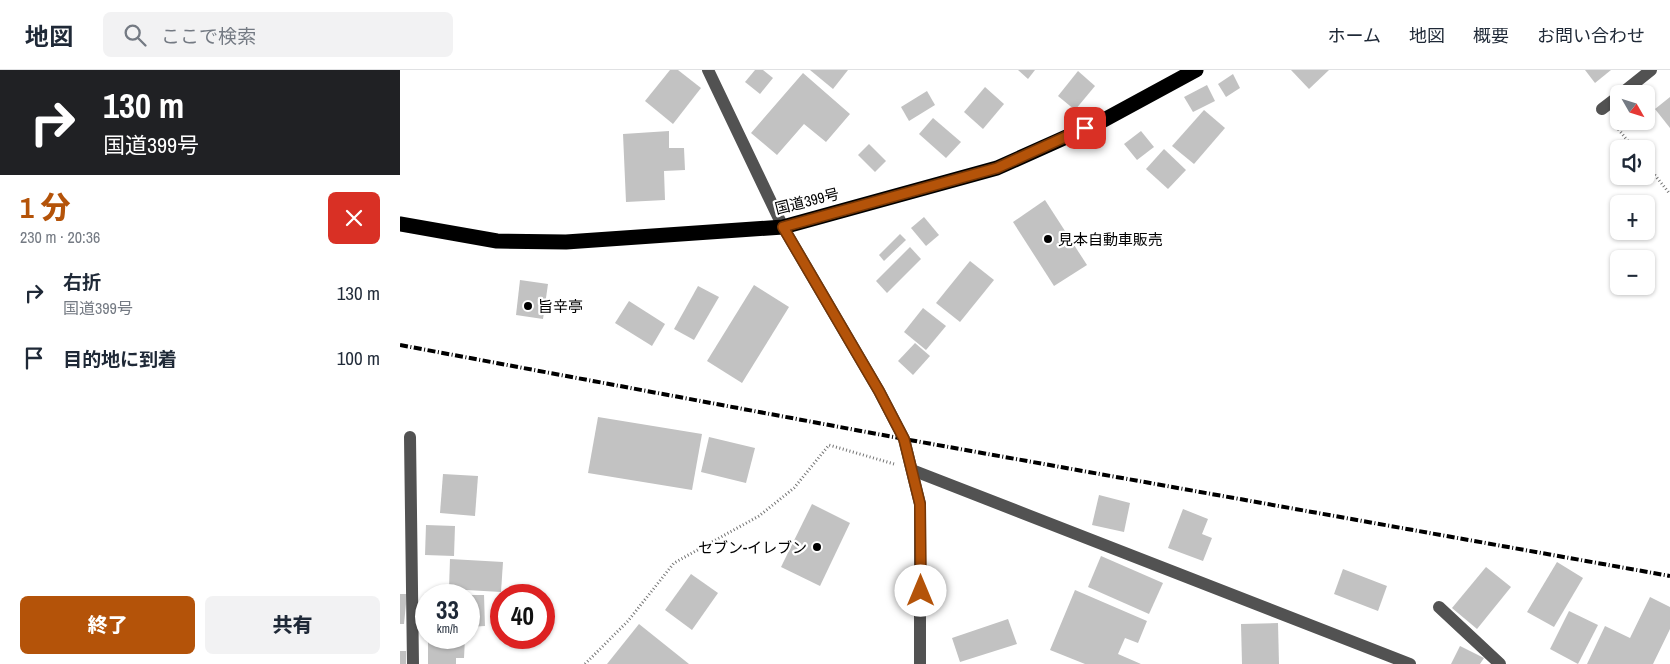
<!DOCTYPE html>
<html lang="ja">
<head>
<meta charset="utf-8">
<style>
	body { margin:0; font-family:"Archivo Narrow","Noto Sans JP",sans-serif; background:#f2f2f3; color:#1f2937; height:100vh; display:flex; flex-direction:column; font-size:19px; white-space:nowrap }
	* { box-sizing:border-box; margin:0 }
	p { font-size:16px; color:#747a83 }
	.icon { flex:none; width:28px; height:28px; fill:none; stroke:currentColor; stroke-width:2; stroke-linecap:round; stroke-linejoin:round }
	.map { position:relative; flex:1; overflow:hidden }
	.panel { display:flex; flex-direction:column; background:#fff; width:400px }
	.panel>* { flex:none }
	.guide { background:#202124; color:#fff; overflow:hidden }
	.needle { width:32px; rotate:129deg }
	.buttons { position:absolute; left:1210px; top:15px; display:grid; gap:10px }
	.buttons a { display:grid; place-items:center; width:45px; height:45px; border-radius:8px; background:#fff; box-shadow:0 1px 4px #0004; font-size:25px }
	.speed { position:absolute; left:15px; top:514px; display:flex; gap:10px; font-size:25px; font-weight:700; text-align:center }
	.speed>* { display:grid; place-content:center; width:65px; height:65px; border-radius:50%; background:#fff; box-shadow:0 1px 4px #0004; line-height:1 }
	.speed small { font-size:12px; font-weight:400 }
	.speed .limit { border:8px solid #d22; background:#fff; color:#111 }
	.pin { position:absolute; display:grid; place-items:center; width:42px; height:42px; color:#fff; margin:-21px; border-radius:10px; box-shadow:0 2px 8px #0006 }
	.me { position:absolute; width:55px; margin:-28px; rotate:0deg; stroke-linejoin:round; filter:drop-shadow(0 0 4px #0008) }
	.turn { display:flex; align-items:center; gap:18px; height:105px; padding:0 20px; font-size:22px }
	.turn .icon { width:65px; height:65px; stroke-width:2.5 }
	.turn b { display:block; font-size:35px; line-height:42px }
	.round { display:grid; place-items:center; flex:none; width:52px; height:52px; border-radius:8px; background:#f2f2f3 }
	.overview { display:flex; align-items:center; justify-content:space-between; height:85px; padding:0 20px }
	h1 { font-size:30px; font-weight:800; line-height:38px; color:#b45309 }
	.button { display:flex; gap:10px; margin-top:auto; padding:10px 20px }
	.button a { flex:1; height:58px; border-radius:8px; background:#b45309; color:#fff; font-size:20px; font-weight:800; line-height:58px; text-align:center }
	.button a+a { background:#f2f2f3; color:#1f2937 }
	ul { padding:0; list-style:none }
	li { display:flex; align-items:center; gap:15px; height:65px; padding:0 20px }
	li div { flex:1 }
	li b { display:block; font-size:19px }
	li em { font-style:normal }
	header { display:flex; align-items:center; gap:30px; box-sizing:border-box; height:70px; padding:0 25px; background:#fff; border-bottom:1px solid #e0e1e3 }
	header strong { font-size:24px }
	nav { display:flex; gap:28px; margin-inline-start:auto; font-size:18px }
	.search { width:350px; height:45px; background:#f2f2f3; display:flex; align-items:center; gap:12px; box-sizing:border-box; padding:0 18px; border-radius:8px; color:#747a83; font-size:19px }
	main { display:flex; flex:1; min-height:0 }
	.map>svg:first-child { display:block }
</style>
</head>
<body>
<header>
<strong>地図</strong>
<div class="search"><svg class="icon" aria-label="search" viewBox="0 0 24 24"><circle cx="10" cy="10" r="6"/><path d="M15 15l6 6"/></svg>ここで検索</div>
<nav><a>ホーム</a><a>地図</a><a>概要</a><a>お問い合わせ</a></nav>
</header>
<main>
<section class="panel">
<div class="guide">
<div class="turn"><svg class="icon" aria-label="right" viewBox="0 0 24 24"><path d="M7 20v-9h11M14 6l5 5-5 5"/></svg><div><b>130 m</b>国道399号</div></div>
</div>
<div class="overview"><div><h1>1 分</h1><p>230 m · 20:36</p></div><a class="round" style="background:#d93025;color:#fff"><svg class="icon" aria-label="close" viewBox="0 0 24 24"><path d="M6 6l12 12M18 6L6 18"/></svg></a></div>
<ul>
<li><svg class="icon" aria-label="right" viewBox="0 0 24 24"><path d="M7 20v-9h11M14 6l5 5-5 5"/></svg><div><b>右折</b><p>国道399号</p></div><em>130 m</em></li>
<li><svg class="icon" aria-label="arrive" viewBox="0 0 24 24"><path d="M6 21V4h12l-3 4 3 4H6"/></svg><div><b>目的地に到着</b></div><em>100 m</em></li>
</ul>
<div class="button"><a>終了</a><a>共有</a></div>
</section>
<div class="map">
<svg width="1270" height="594" viewBox="0 0 1270 594">
	<rect width="100%" height="100%" fill="#fff"/>
	<g fill="#c2c2c2">
		<polygon points="270,0 278,0 301,18 273,54 245,31"/>
		<polygon points="355,0 363,0 373,8 360,24 345,12"/>
		<polygon points="410,0 448,0 433,19"/>
		<polygon points="618,0 635,0 628,9"/>
		<polygon points="891,0 929,0 909,19"/>
		<polygon points="1185,0 1211,0 1195,13"/>
		<polygon points="678,1 695,16 675,40 658,26"/>
		<polygon points="403,3 450,44 426,72 404,54 377,85 351,63"/>
		<polygon points="833,4 840,18 826,27 818,14"/>
		<polygon points="807,15 815,31 793,42 784,27"/>
		<polygon points="585,17 604,34 583,59 564,42"/>
		<polygon points="527,21 535,35 509,51 501,37"/>
		<polygon points="1270,27 1270,58 1255,39"/>
		<polygon points="804,40 825,58 794,94 772,76"/>
		<polygon points="533,48 561,72 546,88 519,64"/>
		<polygon points="269,61 269,78 284,78 285,100 264,101 265,130 226,132 223,64"/>
		<polygon points="741,61 754,77 737,90 724,74"/>
		<polygon points="469,74 486,91 475,102 458,85"/>
		<polygon points="764,79 786,100 768,119 746,99"/>
		<polygon points="645,130 687,195 654,216 613,152"/>
		<polygon points="524,147 539,165 526,176 511,158"/>
		<polygon points="500,164 506,170 484,191 479,185"/>
		<polygon points="510,177 521,189 487,223 476,211"/>
		<polygon points="570,191 594,210 560,252 536,233"/>
		<polygon points="120,210 148,214 143,249 116,245"/>
		<polygon points="354,215 389,237 342,313 307,291"/>
		<polygon points="298,216 319,227 294,270 274,259"/>
		<polygon points="229,231 265,254 252,276 215,253"/>
		<polygon points="523,238 546,256 526,280 504,262"/>
		<polygon points="515,273 530,286 513,305 498,291"/>
		<polygon points="198,347 302,364 292,420 188,403"/>
		<polygon points="309,367 355,378 346,413 301,402"/>
		<polygon points="43,404 78,406 75,446 40,443"/>
		<polygon points="699,425 730,433 724,462 692,455"/>
		<polygon points="412,434 450,453 420,516 381,497"/>
		<polygon points="783,439 808,449 802,464 812,468 803,491 768,478"/>
		<polygon points="26,455 55,456 54,486 25,485"/>
		<polygon points="701,486 763,513 749,544 688,517"/>
		<polygon points="50,489 103,492 101,522 49,519"/>
		<polygon points="1157,492 1183,508 1154,557 1127,542"/>
		<polygon points="1086,497 1111,517 1077,559 1052,538"/>
		<polygon points="943,499 987,516 978,541 934,524"/>
		<polygon points="291,504 318,523 292,560 265,540"/>
		<polygon points="675,520 747,551 738,573 725,568 718,584 741,594 685,594 650,580"/>
		<polygon points="0,524 7,524 4,554 0,554"/>
		<polygon points="69,525 84,525 85,556 69,557"/>
		<polygon points="1250,527 1270,537 1270,559 1253,594 1187,594 1205,556 1230,568"/>
		<polygon points="20,529 26,529 26,554 21,554"/>
		<polygon points="1169,541 1198,555 1178,594 1150,579"/>
		<polygon points="608,549 617,574 560,592 552,568"/>
		<polygon points="878,553 879,594 842,594 841,554"/>
		<polygon points="239,554 289,594 207,594"/>
		<polygon points="28,568 65,568 64,588 56,588 56,594 28,594"/>
		<polygon points="1060,576 1084,588 1080,594 1051,594"/>
		<rect x="0" y="581" width="6" height="13"/>
	</g>
	<g fill="none" stroke-linecap="round" stroke-linejoin="round">
		<g stroke="#747474" stroke-width="3" stroke-dasharray="1 2.5" stroke-linecap="butt">
			<polyline points="1212,51 1234,79"/>
			<polyline points="1246,94 1270,124"/>
			<polyline points="185,594 228,551 274,493 359,446 394,418 429,375 494,394"/>
		</g>
		<g stroke="#525252" stroke-width="12">
			<polyline points="308,0 383,157 479,321 504,369 520,434 520,594"/>
			<polyline points="1221,24 1251,0"/>
			<polyline points="1202,39 1219,26"/>
			<polyline points="10,367 13,594"/>
			<polyline points="512,400 1010,594"/>
			<polyline points="1039,537 1100,594"/>
		</g>
		<polyline stroke="#000" stroke-width="15" points="0,154 97,171 166,172 383,157 597,98 702,51 796,0"/>
		<polyline stroke="#000" stroke-width="4" stroke-dasharray="8 2.5 1 2.5" stroke-linecap="butt" points="0,275 504,369 1270,506"/>
	</g>
	<g fill="none" stroke-linecap="round" stroke-linejoin="round">
		<defs>
			<polyline id="route" points="521,521 520,434 504,369 479,321 383,157 597,98 685,58"/>
		</defs>
		<use href="#route" stroke="#753606" stroke-width="12"/>
		<use href="#route" stroke="#b45309" stroke-width="9"/>
	</g>
	<g fill="#000" stroke="#fff" stroke-width="2">
		<circle cx="648" cy="169" r="5"/>
		<circle cx="128" cy="236" r="5"/>
		<circle cx="417" cy="477" r="5"/>
	</g>
	<g text-anchor="middle" dominant-baseline="central" stroke-width="4.5" stroke-linejoin="round" paint-order="stroke">
		<g font-size="15" fill="#000" stroke="#fff">
			<text transform="translate(407 131) rotate(-14)">国道399号</text>
		</g>
		<g font-size="15" fill="#000" stroke="#fff" text-anchor="start">
			<text x="658" y="169">見本自動車販売</text>
			<text x="138" y="236">旨辛亭</text>
			<text x="407" y="477" text-anchor="end">セブン-イレブン</text>
		</g>
	</g>
</svg>
<div class="buttons">
<a><svg class="needle" viewBox="-14 -14 28 28"><path d="M0-13l5 13h-10z" fill="#e53935"/><path d="M0 13l5-13h-10z" fill="#747a83"/></svg></a>
<a><svg class="icon" aria-label="sound" viewBox="0 0 24 24"><path d="M4 9h4l5-4v14l-5-4H4zM17 9q2 3 0 6"/></svg></a>
<a>+</a>
<a>−</a>
</div>
<div class="speed"><div>33<small>km/h</small></div><div class="limit">40</div></div>
<div class="pin" style="left:685px;top:58px;background:#d93025"><svg class="icon" aria-label="arrive" viewBox="0 0 24 24"><path d="M6 21V4h12l-3 4 3 4H6"/></svg></div>
<svg class="me" style="left:521px;top:521px" viewBox="-20 -20 40 40"><circle r="19" fill="#fff"/><path d="M0-13L10 11 0 6-10 11z" fill="#b45309"/></svg>
</div>
</main>
</body>
</html>
